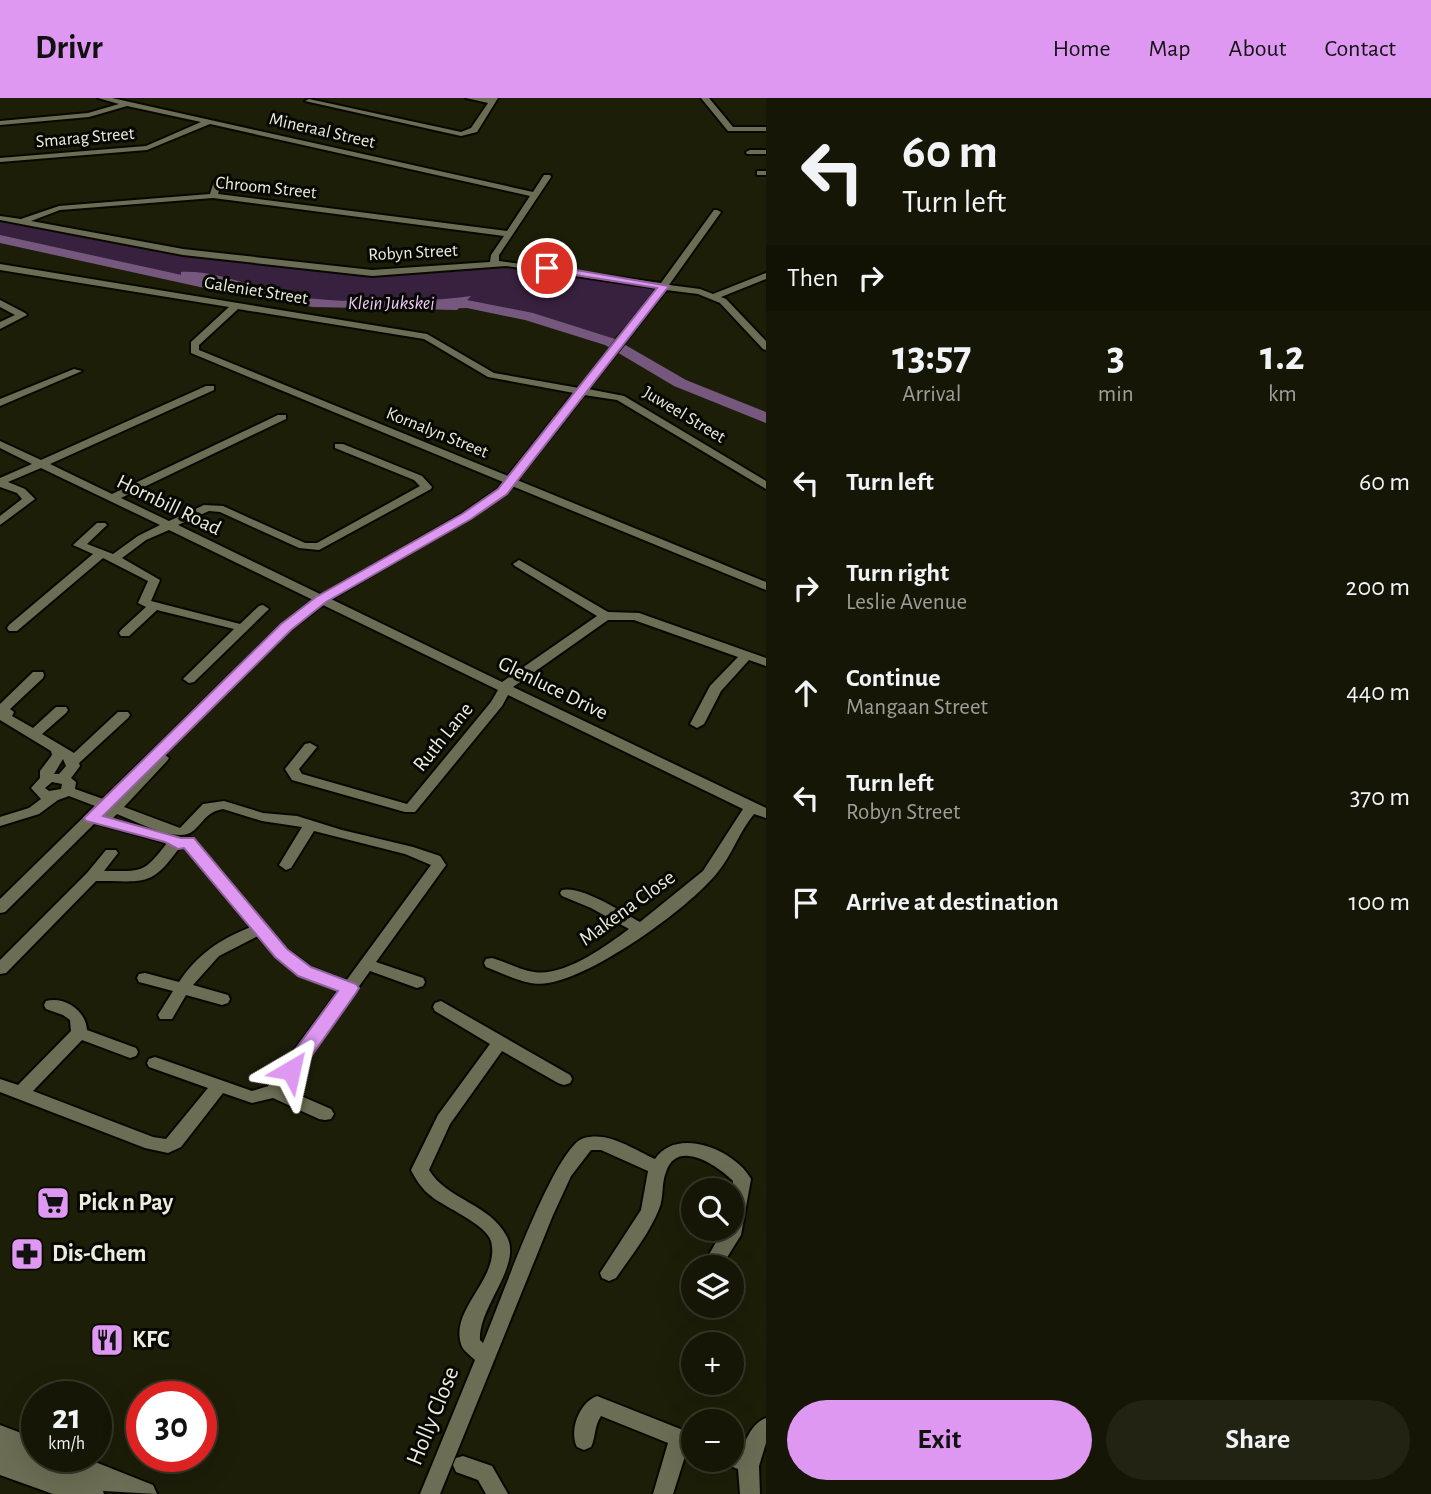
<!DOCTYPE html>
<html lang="en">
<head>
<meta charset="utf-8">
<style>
	body { margin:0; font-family:"Alegreya Sans",sans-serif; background:#232314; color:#f1f3f6; height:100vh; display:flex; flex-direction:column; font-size:26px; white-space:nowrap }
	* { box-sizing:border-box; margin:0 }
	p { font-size:23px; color:#9e9f9b }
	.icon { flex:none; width:38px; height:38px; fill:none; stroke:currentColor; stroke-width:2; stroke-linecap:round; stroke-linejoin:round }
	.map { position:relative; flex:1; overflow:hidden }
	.sheet { display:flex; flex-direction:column; background:#161606; width:665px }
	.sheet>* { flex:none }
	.hud { background:#161606; color:#f1f3f6; overflow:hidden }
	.fabs { position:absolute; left:681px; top:1080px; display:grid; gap:14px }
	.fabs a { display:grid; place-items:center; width:63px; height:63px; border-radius:50%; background:#161606; box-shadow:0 7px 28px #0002,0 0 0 2px #353528; font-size:35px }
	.speed { position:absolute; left:21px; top:1283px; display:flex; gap:14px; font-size:35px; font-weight:700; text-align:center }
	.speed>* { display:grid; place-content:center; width:91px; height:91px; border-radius:50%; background:#161606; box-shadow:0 7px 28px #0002,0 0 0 2px #353528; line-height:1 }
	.speed small { font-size:18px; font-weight:400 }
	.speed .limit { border:10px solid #d22; background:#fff; color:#111 }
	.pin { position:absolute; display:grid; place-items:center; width:60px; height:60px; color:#fff; margin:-30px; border:4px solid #fff; border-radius:50%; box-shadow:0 2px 7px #0007 }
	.me { position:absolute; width:77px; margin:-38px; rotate:36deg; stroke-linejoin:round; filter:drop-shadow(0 0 5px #0008) }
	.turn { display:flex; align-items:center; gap:24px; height:147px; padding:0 21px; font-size:32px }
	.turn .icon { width:91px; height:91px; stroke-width:2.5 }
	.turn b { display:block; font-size:49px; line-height:60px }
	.then { display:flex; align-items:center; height:66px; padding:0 21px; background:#0003; gap:14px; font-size:26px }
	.eta { display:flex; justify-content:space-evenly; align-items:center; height:119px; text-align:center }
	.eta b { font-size:42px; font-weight:700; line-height:49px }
	.cta { display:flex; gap:14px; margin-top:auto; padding:14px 21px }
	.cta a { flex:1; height:80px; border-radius:42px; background:#de98f2; color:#111; font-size:28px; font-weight:700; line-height:80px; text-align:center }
	.cta a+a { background:#232314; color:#f1f3f6 }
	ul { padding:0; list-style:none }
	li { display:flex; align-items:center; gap:21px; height:105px; padding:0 21px }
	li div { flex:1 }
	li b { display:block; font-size:26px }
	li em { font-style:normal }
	header { display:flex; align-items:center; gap:42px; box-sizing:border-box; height:98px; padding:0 35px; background:#de98f2; color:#111 }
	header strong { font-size:33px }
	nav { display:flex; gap:38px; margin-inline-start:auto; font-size:24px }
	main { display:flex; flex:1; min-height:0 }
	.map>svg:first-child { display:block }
</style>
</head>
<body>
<header>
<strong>Drivr</strong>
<nav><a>Home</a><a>Map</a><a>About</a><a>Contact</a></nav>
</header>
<main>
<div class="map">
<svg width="766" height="1396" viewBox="0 0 766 1396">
	<rect width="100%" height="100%" fill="#1d1e08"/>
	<polygon fill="#38213e" points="0,122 173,155 382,177 491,167 660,192 610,244 528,218 467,206 310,205 0,141"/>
	<path fill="#76587e" d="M181,174C216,172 254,190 287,197C333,206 425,205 471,198L457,212L313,209L194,187L181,182Z"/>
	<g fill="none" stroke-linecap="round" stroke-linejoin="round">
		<g fill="#76587e" fill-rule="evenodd">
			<polygon points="0,137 209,183 216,187 209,191 0,145"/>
			<polygon points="467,202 533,215 615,241 686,282 766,314 766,325 674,288 605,247 525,222 467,210 433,211 426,207 433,203"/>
		</g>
		<defs>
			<g id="street">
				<path d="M98,0H112L533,94L544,77H550L551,79L499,157V163L661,185L714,112H717L721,114L669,187L700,191L713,196L766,175V181L721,199L726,201L766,243V252L763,251L720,205L698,196L666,192L588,291L624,298L766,383V391L617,302L584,297L517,382L766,484V492L512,388L506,395L470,420L331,501L502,584L597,518L515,468L513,466L519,462L608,514L639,515L766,560V568L749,562L721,593L704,626L697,630L690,626L710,588L738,559L634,522H608L513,589L766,710V720L754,716C739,734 732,757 717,775C688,811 594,878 548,885C528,889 505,876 486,869L484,865L486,861L492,860C506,864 520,872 534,874C564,879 606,848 629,831L591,810L562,798L560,795L562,792C581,787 622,814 640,824L703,773L743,711L508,597L502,608L415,714H405L292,682L285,671L305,646L310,645L317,649L299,671L302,676L407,706L491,604L498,592L323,507L290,532L164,656L169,660L167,663L124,709L180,730L203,706L224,703L263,715L297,718L342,732L413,749L440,758L446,767L376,864L423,880L425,884L423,888L417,890L370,873L285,991L331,1011L334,1016L331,1021L325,1022L319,1021L273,1000L252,1005L223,995L181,1049L168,1055L145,1050L0,994V981L18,987L71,933L70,922L63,917L46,911L44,907L46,903C65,898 86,913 87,932L136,950L138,954L136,958L130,960L82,942L33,993L153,1039L166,1041L208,990L149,969L147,965L149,961L155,959L161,961L252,993L268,988L339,892C301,877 285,870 258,838L219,858L193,887L228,897L230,901L228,905L222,907L186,897L172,921H160L158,917L173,893L139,884L137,880L139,876L145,875L179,884C198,856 220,841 251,829L182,746C151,790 147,783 96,783L6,875L0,876V862L87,775L106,752H116L118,755L104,773C143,773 143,776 167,745L95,725L5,814L0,815V801L95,708L69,698L58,702L39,716L0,728V719L29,710L41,701L31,690L40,680V673L52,657L51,653L0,622V606L33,574H43L44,577L43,580L10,611L14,614L12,618L33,630L56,609H66L68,612L66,615L42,636L74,655L118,614H128L130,617L128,620L79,665L80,668L71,680L76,684L75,691L103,701L282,526L313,502L169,432L146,442L122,460L160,482L151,503L240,526L259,508L263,507L269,511L194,584L189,585L183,581L234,531L157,512L129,538H121L119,535L121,532L146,509L138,505L148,483L103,460L17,533H9L7,530L9,527L93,456L73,447L97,425H105L107,427L87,446L113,456L138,438L160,427L41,370L8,384L25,391L35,401L0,427V418L22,401L17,395L0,389V380L32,366L0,350V343L41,362L206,288H214V292L50,366L112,396L278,317H286V321L121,400L169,423L204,407L223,408L305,445H317L420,388L414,382L335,350V346H343L422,378L432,389L431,391L319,452L299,450L220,414L209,413L178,427L322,497L462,416L498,391L503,384L191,255V244L229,209L0,172V166L427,236L494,275L579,290L658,190L506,168L372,178L183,157L0,122V118L21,121L59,108L210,96L214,83L218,81L222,83L218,96L507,133L530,98L210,26L147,52L0,64V60L146,48L201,24L127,8L89,19L0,27V23L88,15L119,6ZM213,100L504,138L491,157L490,164L372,172L183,151L31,123L60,112ZM238,211L424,241L488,279L574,295L508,378L199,252V247ZM63,661L66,668L59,676H54ZM52,684L62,686L61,691L49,693L45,690ZM223,711L262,723L302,729L279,767L286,772L291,770L314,733L405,756L431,767L346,883L311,869L286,851L193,741L188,739L181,743L175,738L112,721L117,716C135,723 178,746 193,733C205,723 206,714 223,711Z"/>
				<polygon points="466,0 498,0 477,34 461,38 305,3 309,1 461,34 471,30 488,5"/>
				<polygon points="701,0 709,0 733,29 766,29 766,33 728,33"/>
				<polygon points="750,52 766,52 766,56 747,56 746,54"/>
				<rect x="757" y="73" width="9" height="4"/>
				<polygon points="0,202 25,215 27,217 0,231 0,224 15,217 0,209"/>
				<polygon points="74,271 82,273 0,308 0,301"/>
				<path d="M441,903L570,977L572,981L570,985L564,987L558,985L502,953L450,1026L429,1072C447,1102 491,1106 507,1139C522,1168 478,1209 480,1242L483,1245C498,1211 554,1048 584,1040C608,1033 633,1051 655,1061C677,1028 735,1052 751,1081L741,1137L721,1169H702L724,1130H732L733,1083C718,1068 677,1040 666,1074C661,1086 664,1099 659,1111C649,1136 631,1158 616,1180L609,1183L602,1180L600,1175L641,1112L648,1073L601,1052H591L571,1078L553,1117L440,1396H420L475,1262C470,1257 463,1253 461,1246C450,1210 501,1180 491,1143C486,1126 444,1109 431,1098C422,1091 416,1082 411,1072L438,1017L490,946L435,913L433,909L435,905Z"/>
				<path d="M597,1298L693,1336V1354L687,1352L673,1396H653L668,1345L601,1318C594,1328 596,1338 591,1349L584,1352L577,1349C569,1332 579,1305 597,1298Z"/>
				<path d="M766,1320V1345L759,1368L760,1396H740L738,1371L725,1366L723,1362H732V1350L741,1353C747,1340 752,1325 766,1320Z"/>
				<polygon points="463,1358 492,1368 508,1396 486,1396 478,1382 456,1374 453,1367 456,1360"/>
			</g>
			<polygon id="secondary" points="0,1327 37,1341 37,1358 80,1358 153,1387 157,1396 103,1393 104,1396 53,1396 0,1377"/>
		</defs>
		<use href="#street" stroke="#080800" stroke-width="4"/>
		<use href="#secondary" stroke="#080800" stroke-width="4"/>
		<use href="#street" fill="#6b6d54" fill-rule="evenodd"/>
		<use href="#secondary" fill="#6b6d54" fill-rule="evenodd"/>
	</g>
	<polygon fill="#de98f2" stroke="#90639d" stroke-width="2" points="547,167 669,188 507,396 471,421 326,504 291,532 103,718 181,740 194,740 287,851 311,869 356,886 359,890 356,895 298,977 284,977 282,972 284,967 338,893 298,878 275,859 184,750 178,751 165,744 86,723 84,720 281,526 316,499 462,416 498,391 657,190 544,172"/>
	<defs>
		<symbol id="supermarket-square" viewBox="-11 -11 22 22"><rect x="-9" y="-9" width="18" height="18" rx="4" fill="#de98f2" stroke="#070802"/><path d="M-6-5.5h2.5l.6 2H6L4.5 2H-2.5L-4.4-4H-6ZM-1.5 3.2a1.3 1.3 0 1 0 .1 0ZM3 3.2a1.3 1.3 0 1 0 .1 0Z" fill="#111"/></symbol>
		<symbol id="pharmacy-square" viewBox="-11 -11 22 22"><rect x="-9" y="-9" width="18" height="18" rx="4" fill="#de98f2" stroke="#070802"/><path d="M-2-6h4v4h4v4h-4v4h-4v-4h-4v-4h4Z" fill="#111"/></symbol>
		<symbol id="restaurant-square" viewBox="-11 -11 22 22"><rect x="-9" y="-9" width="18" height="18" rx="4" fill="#de98f2" stroke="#070802"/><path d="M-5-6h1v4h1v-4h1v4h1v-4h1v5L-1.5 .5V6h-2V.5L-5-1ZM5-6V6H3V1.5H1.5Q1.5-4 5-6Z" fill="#111"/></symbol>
	</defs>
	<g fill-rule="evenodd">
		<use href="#supermarket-square" x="34" y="1086" width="38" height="38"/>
		<use href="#pharmacy-square" x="8" y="1137" width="38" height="38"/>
		<use href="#restaurant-square" x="88" y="1223" width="38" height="38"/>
	</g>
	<g text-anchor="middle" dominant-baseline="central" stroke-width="6" stroke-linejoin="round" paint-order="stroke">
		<g font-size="18" fill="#eceddf" stroke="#070802">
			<text transform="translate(322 33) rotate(13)">Mineraal Street</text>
			<text transform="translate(85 40) rotate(-5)">Smarag Street</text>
			<text transform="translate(266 90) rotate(6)">Chroom Street</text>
			<text transform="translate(413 155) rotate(-3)">Robyn Street</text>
			<text transform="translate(256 193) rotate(9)">Galeniet Street</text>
			<text transform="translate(684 317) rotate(31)">Juweel Street</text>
			<text transform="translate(437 335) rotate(22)">Kornalyn Street</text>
		</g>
		<g font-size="19" font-style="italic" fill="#f2cbfd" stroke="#070802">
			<text x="391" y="205">Klein Jukskei</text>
		</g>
		<g font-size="21" fill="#eceddf" stroke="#070802">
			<text transform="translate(169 407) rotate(26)">Hornbill Road</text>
			<text transform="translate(553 590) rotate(26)">Glenluce Drive</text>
			<text transform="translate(443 639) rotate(-51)">Ruth Lane</text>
			<text transform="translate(627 810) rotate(-36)">Makena Close</text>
		</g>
		<g font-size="24" font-weight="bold" fill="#eceddf" stroke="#070802" text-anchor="start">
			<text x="78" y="1105">Pick n Pay</text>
			<text x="52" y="1156">Dis-Chem</text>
			<text x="132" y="1242">KFC</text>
		</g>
		<g font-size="24" fill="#eceddf" stroke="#070802">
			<text transform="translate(433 1318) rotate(-68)">Holly Close</text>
		</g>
	</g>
</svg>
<div class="fabs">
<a><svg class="icon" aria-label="search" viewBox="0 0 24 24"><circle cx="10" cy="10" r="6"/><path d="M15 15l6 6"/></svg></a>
<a><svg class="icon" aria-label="layers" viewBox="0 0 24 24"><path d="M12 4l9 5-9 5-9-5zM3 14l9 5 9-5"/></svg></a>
<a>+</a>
<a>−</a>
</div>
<div class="speed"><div>21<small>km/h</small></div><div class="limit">30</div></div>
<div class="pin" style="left:547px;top:170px;background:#d93025"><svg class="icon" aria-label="arrive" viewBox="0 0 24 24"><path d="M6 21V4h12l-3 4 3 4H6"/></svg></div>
<svg class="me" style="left:291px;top:972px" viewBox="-20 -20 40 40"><path d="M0-17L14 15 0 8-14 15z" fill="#de98f2" stroke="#fff" stroke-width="4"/></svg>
</div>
<section class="sheet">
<div class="hud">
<div class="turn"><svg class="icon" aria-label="left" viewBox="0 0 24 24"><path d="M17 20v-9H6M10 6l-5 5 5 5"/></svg><div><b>60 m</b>Turn left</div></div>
<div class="then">Then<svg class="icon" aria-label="right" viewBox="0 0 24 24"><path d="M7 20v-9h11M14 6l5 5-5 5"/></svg></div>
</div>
<div class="eta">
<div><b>13:57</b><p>Arrival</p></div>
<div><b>3</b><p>min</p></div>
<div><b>1.2</b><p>km</p></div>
</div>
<ul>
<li><svg class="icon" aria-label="left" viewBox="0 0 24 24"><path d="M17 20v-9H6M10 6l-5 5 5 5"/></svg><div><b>Turn left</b></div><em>60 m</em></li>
<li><svg class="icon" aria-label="right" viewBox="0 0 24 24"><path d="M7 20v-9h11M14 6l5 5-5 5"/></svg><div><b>Turn right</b><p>Leslie Avenue</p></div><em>200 m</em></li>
<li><svg class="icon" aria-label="ahead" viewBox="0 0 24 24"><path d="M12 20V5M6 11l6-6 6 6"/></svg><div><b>Continue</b><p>Mangaan Street</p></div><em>440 m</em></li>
<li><svg class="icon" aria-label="left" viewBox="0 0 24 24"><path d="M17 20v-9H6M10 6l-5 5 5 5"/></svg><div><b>Turn left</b><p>Robyn Street</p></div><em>370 m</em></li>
<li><svg class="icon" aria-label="arrive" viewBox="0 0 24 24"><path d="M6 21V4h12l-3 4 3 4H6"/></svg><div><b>Arrive at destination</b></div><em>100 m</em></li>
</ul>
<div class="cta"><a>Exit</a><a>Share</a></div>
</section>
</main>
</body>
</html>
